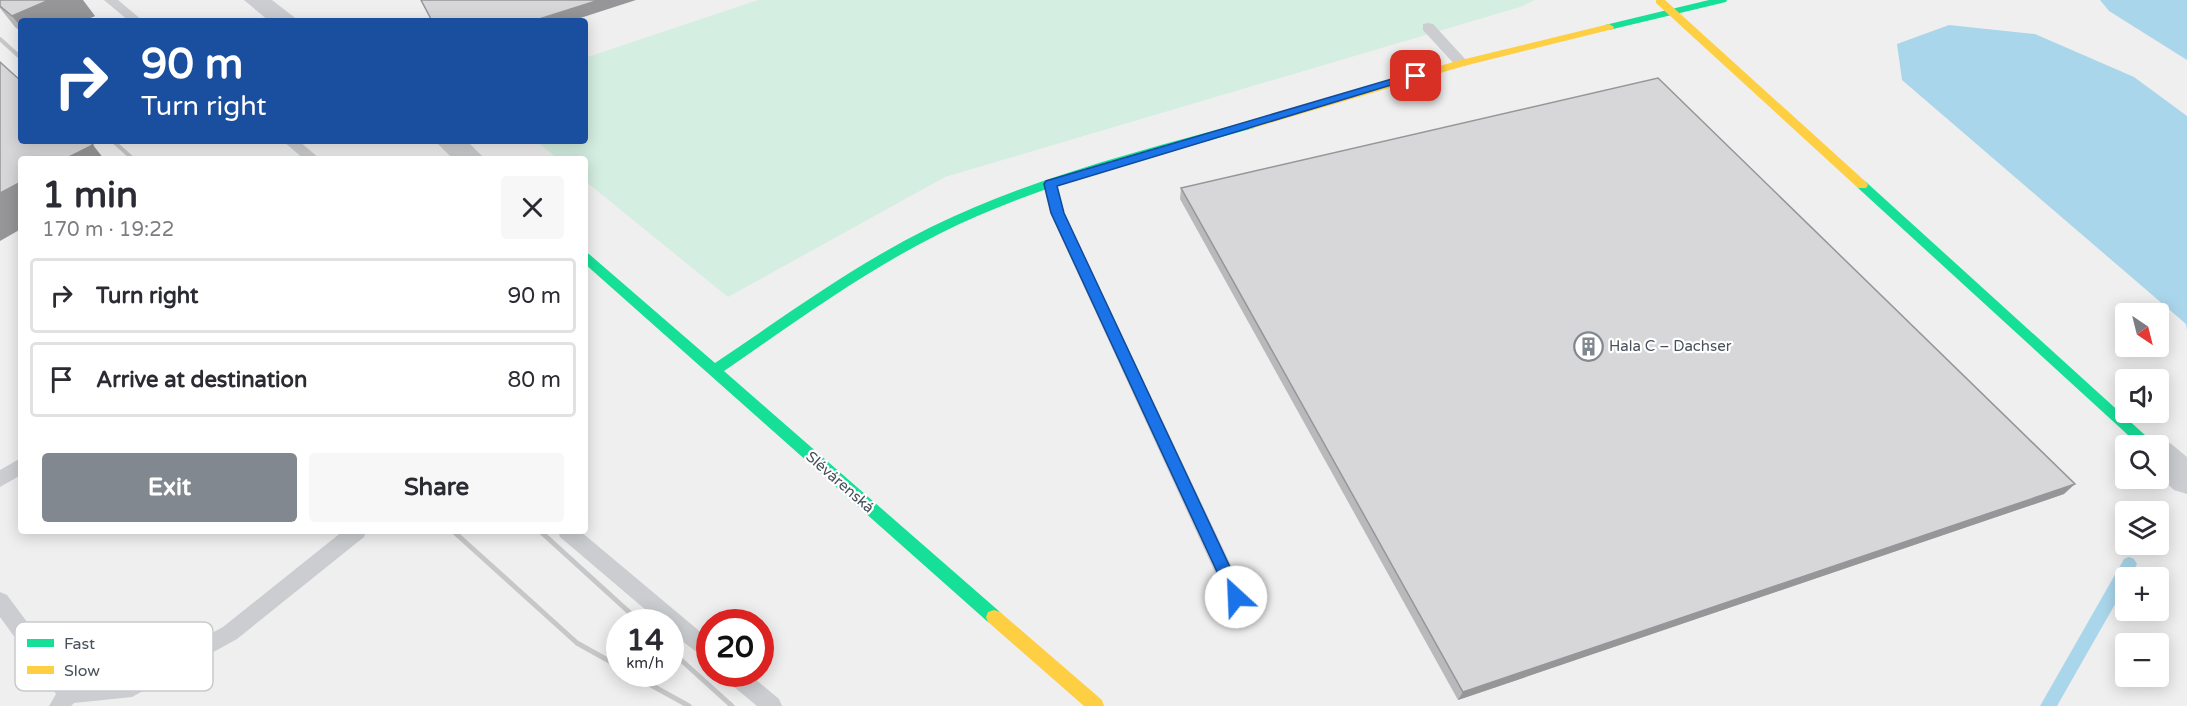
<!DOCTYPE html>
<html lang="en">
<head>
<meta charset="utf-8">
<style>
	body { margin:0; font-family:"Varela Round",sans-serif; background:#f7f7f7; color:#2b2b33; height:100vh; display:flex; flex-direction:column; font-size:22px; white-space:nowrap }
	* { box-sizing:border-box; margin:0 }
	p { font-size:20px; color:#7c7c81 }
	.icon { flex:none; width:33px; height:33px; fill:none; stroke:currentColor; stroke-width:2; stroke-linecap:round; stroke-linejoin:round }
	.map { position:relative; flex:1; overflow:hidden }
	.sheet { position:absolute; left:18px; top:156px; width:570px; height:378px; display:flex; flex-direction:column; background:#fff; border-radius:6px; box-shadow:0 3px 15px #0003 }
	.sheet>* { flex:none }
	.top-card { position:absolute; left:18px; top:18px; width:570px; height:126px; border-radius:6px; box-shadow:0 3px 15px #0003; background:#1a4fa0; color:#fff; overflow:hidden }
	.needle { width:39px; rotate:145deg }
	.fabs { position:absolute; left:2115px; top:303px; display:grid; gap:12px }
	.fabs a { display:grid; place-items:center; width:54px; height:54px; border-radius:6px; background:#fff; box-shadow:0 3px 15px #0003; font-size:30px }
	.speed { position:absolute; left:606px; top:609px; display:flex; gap:12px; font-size:30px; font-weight:700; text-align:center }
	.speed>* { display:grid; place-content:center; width:78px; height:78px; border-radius:50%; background:#fff; box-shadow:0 3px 15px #0003; line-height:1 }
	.speed small { font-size:15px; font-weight:400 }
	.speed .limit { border:9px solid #d22; background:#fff; color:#111 }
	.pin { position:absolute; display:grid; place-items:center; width:51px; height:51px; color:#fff; margin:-26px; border-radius:12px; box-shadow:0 3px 9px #0006 }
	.me { position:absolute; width:66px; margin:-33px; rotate:335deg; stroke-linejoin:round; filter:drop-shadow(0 0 4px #0008) }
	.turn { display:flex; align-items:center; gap:21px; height:126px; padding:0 24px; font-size:27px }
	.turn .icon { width:78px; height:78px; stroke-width:2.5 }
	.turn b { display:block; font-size:42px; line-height:51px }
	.round { display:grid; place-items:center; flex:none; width:63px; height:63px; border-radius:6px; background:#f7f7f7 }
	.headline { display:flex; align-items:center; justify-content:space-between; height:102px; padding:0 24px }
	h1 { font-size:36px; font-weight:700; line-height:45px }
	.primary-button { display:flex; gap:12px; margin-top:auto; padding:12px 24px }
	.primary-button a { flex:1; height:69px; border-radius:6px; background:#82888f; color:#fff; font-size:24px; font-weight:700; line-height:69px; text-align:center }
	.primary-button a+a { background:#f7f7f7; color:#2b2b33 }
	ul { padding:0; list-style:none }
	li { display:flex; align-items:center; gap:18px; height:75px; margin:0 12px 9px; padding:0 12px; border:3px solid #e1e1e2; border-radius:6px }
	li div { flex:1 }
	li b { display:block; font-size:22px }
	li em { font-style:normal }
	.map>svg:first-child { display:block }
</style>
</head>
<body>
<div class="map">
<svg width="2187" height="706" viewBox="0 0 2187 706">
	<rect width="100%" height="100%" fill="#f0efef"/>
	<polygon fill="#d4eee1" points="758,0 1535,0 1520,7 945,177 728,297 585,181 585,159 558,159 536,141 585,141 585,58"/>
	<g fill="#aad6eb">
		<polygon points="2100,0 2187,0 2187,60 2109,11"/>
		<polygon points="1949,25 2035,34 2134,77 2187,116 2187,331 2186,324 1902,80 1897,44"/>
	</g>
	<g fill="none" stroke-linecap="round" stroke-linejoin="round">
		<polygon fill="#aad6eb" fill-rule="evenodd" points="2129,557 2134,559 2137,564 2130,578 2126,578 2126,585 2057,706 2040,706 2124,559"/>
		<g fill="#cbcdd0" fill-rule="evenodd">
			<polygon points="104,0 118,0 143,21 129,21"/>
			<polygon points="1428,23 1433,24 1466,60 1466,66 1456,66 1423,30 1423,24"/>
			<polygon points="283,141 299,141 320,159 304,159"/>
			<polygon points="1050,179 1057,184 1064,213 1246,597 1243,603 1236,606 1229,603 1050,213 1043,184"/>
			<polygon points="21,458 21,475 0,487 0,470"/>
			<polygon points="343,531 366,531 364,537 237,639 132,697 74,703 71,706 49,706 56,694 0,617 0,592 7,595 73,684 129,678 223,627"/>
			<polygon points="558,531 580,531 710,640 710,662 670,632 670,622 660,622 560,537"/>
			<polygon points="724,674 749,674 779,699 782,706 757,706 727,681"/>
		</g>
		<g fill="#cbcdd0" fill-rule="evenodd">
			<polygon points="244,0 272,0 299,21 269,21"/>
			<polygon points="435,141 467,141 485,159 453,159"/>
			<polygon points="2158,439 2170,443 2187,457 2187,494 2174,490 2158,475 2158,446 2144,446"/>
		</g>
		<g fill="#16e098" fill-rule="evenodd">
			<polygon points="1709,0 1727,0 1726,2 1609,30 1604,27 1605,25"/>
			<path d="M1250,121L1256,125L1254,128C1148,158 1038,184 939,234C863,272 794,323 724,371L1000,612L1002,617L1000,622L994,624L988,622L585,264V253L589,254L715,363C785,316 854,265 931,227C1031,178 1142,150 1250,121Z"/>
			<polygon points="1862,181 1866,182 2157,446 2140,446 1858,188 1856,185 1858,182"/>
		</g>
		<g fill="#ffcf43" fill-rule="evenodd">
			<polygon points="1656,0 1665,0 1866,182 1868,185 1866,188 1858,188 1656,3"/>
			<polygon points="1609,24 1614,27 1613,29 1464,66 1250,129 1244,125 1246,122 1457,61"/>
			<polygon points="994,610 1000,612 1102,700 1104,706 1084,706 988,622 986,617 988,612"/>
		</g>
		<g stroke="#c6c7c9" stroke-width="4">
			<polyline points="0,39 21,58"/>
			<polyline points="113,141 133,159"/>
		</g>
		<g stroke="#c6c7c9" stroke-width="5">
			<polyline points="453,531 577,643 620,667"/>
			<polyline points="540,531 640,622"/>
			<polyline points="670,650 732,706"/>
			<polyline points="631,674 689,706"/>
		</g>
	</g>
	<g fill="#b9b9bb">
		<polygon points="0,0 95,16 83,21 21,21 21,32 15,27 0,8"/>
		<polygon points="1181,188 2064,494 1458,700 1180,199"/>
	</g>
	<g fill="#969698">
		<polygon points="49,0 83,0 95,16 83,21 21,21 21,27 12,16"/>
		<polygon points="599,0 636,0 571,21 533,21"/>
		<polygon points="93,145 104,159 65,159"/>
		<polygon points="21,182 21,229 0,241 0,193"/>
		<polygon points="2075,484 2064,494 1458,700 1463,692"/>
	</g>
	<g fill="#d7d7d9" stroke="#969698" stroke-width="1.5">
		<polygon points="0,0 49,0 12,16 0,6"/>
		<polygon points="421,0 599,0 533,21 432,21"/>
		<polygon points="0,62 21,81 21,141 88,141 93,145 65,159 21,159 21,182 0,193"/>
		<polygon points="1658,78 2075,484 1463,692 1181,188"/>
	</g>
	<polygon fill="#1a73e8" stroke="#114b97" stroke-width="1.5" points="1412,73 1421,76 1057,186 1064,213 1244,597 1242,602 1236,604 1231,602 1051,213 1044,184 1046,181"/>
	<defs>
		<symbol id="building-ring" viewBox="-11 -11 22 22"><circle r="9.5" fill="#fff" stroke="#82888f" stroke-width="1.5"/><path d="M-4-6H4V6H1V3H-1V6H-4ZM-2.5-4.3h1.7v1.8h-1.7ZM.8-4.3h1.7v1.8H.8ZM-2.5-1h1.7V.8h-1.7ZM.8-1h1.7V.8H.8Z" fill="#82888f"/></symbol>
	</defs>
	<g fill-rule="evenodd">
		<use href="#building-ring" x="1572" y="330" width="33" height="33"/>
	</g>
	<g text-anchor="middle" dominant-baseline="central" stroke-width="4.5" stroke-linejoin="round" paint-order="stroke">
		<g font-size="15" fill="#47505b" stroke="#fff" text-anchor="start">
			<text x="1609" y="346">Hala C – Dachser</text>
		</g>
		<g font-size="15" fill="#47505b" stroke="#fff">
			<text transform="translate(840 482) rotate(41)">Slévárenská</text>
		</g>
	</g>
	<rect x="15" y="622" width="198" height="69" rx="9" fill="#fff" stroke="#c8cace" stroke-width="1.5"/>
	<rect x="27" y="639" width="27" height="8" fill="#16e098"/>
	<rect x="27" y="666" width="27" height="8" fill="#ffcf43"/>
	<g font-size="16" fill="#47505b">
		<text x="64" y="649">Fast</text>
		<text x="64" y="676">Slow</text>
	</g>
</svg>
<div class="fabs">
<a><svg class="needle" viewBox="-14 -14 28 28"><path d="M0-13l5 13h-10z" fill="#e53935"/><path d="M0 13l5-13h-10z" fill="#7c7c81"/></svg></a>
<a><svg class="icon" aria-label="sound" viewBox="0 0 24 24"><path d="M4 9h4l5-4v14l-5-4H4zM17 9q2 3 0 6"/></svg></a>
<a><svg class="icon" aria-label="search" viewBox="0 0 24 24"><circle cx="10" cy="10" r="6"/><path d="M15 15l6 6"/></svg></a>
<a><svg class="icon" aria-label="layers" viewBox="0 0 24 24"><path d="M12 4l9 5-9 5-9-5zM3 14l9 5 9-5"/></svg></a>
<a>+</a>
<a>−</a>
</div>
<div class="speed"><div>14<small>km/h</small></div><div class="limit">20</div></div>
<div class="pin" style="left:1416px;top:76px;background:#d93025"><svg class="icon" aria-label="arrive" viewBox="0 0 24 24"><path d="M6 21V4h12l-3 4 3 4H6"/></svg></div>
<svg class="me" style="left:1236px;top:597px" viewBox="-20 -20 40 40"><circle r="19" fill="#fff"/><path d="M0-13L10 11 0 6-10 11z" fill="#1a73e8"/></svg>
<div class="top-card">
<div class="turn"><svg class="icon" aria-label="right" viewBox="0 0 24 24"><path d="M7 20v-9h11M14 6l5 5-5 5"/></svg><div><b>90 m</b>Turn right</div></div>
</div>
<section class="sheet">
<div class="headline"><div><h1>1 min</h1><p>170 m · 19:22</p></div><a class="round"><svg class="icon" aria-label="close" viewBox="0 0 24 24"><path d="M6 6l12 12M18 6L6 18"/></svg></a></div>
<ul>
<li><svg class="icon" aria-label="right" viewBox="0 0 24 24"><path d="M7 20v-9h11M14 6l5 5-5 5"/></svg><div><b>Turn right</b></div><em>90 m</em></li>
<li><svg class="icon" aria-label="arrive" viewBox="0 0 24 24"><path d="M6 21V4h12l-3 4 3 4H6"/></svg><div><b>Arrive at destination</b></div><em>80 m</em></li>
</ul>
<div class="primary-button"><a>Exit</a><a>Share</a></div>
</section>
</div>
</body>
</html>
